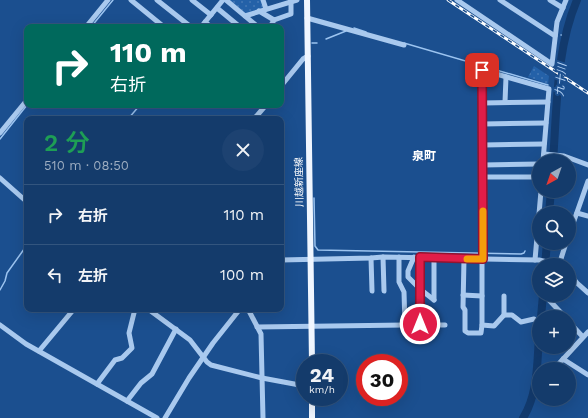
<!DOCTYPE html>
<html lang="ja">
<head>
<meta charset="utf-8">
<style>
	body { margin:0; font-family:"Work Sans","Noto Sans JP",sans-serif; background:#1d4271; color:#f1f3f6; height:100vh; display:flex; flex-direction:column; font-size:15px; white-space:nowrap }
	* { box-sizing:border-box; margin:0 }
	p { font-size:13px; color:#9dadc1 }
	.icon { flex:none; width:22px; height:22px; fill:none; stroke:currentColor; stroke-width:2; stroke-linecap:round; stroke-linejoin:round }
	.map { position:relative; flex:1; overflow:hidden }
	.sheet { position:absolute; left:24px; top:116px; width:260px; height:196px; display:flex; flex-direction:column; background:#143b6b; border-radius:8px; box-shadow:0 4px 16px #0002,0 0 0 1px #33557e }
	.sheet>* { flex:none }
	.hud { position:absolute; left:24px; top:24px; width:260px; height:84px; border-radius:8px; box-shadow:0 4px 16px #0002,0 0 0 1px #33557e; background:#00695c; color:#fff; overflow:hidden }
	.needle { width:26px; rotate:220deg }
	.buttons { position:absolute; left:532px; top:154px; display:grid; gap:8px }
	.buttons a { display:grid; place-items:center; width:44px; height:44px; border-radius:50%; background:#143b6b; box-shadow:0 4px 16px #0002,0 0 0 1px #33557e; font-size:20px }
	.speed { position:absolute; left:296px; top:354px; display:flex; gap:8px; font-size:20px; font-weight:700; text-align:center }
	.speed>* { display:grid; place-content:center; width:52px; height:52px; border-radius:50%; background:#143b6b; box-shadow:0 4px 16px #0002,0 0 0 1px #33557e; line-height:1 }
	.speed small { font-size:10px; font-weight:400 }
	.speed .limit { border:6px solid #d22; background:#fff; color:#111 }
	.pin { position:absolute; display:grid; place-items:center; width:34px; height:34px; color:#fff; margin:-17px; border-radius:8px; box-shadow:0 2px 6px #0006 }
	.me { position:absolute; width:44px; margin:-22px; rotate:0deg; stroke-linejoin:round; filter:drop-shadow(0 0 3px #0008) }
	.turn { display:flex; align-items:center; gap:14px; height:84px; padding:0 20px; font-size:18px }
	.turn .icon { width:52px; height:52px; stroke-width:2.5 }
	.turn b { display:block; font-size:28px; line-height:34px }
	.round { display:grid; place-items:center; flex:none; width:42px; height:42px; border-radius:21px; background:#1d4271 }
	.overview { display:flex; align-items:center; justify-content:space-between; height:68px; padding:0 20px }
	h1 { font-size:24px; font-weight:600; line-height:30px; color:#1e9e55 }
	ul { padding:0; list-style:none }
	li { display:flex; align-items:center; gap:12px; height:60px; padding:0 20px; border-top:1px solid #33557e }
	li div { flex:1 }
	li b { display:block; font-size:15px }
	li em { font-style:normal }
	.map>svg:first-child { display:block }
</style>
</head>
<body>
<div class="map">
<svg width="588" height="418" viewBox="0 0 588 418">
	<defs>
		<pattern id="park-dots" width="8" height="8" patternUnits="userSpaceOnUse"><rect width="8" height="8" fill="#2461a8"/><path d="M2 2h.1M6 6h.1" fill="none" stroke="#4579b5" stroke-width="1.8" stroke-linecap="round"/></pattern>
	</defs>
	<rect width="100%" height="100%" fill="#1b4f8f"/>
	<g fill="url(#park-dots)">
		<polygon points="229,0 262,0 264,6 263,8 246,14"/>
		<polygon points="534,66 549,76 548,84 528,77"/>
	</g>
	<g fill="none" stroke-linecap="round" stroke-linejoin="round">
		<g stroke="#9cc4f0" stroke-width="1.5">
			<polyline points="91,27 113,0"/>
			<polyline points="354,28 366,32"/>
			<polyline points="561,35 565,36"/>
			<polyline points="326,39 346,31"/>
			<polyline points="312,43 317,43"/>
			<polyline points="404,43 548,85"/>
			<polyline points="128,119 140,105"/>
			<polyline points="0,139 27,105"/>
			<polyline points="314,198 315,246 318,250 521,254 524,253 525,251"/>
			<polyline points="0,290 5,281 7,273 27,245"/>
		</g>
		<g stroke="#123a6d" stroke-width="8">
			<path d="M553,161C557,108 556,49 577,0"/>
			<polyline points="549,213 551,191"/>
			<polyline points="545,265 547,243"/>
			<polyline points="541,317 543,295"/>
			<path d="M523,418C538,394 537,364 539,337"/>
		</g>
		<g stroke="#a9c9ee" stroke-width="5">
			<polyline points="131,0 164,27"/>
			<polyline points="157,0 191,27"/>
			<polyline points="192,0 211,15"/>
			<polyline points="226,0 258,27"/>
			<polyline points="263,0 266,9"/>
			<polyline points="457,0 552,64 557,22 566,0"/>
			<polyline points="500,0 555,36"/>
			<polyline points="550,0 563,8"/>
			<polyline points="217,8 240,27"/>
			<polyline points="259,11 274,20 291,14 291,0"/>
			<polyline points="245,16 297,0"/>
			<polyline points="307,18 404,45"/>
			<polyline points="205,22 211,27"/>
			<polyline points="86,27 108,0"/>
			<polyline points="201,27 223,0"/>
			<polyline points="270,27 274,20"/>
			<polyline points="281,86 303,59 308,56"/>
			<polyline points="505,102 506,77"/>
			<polyline points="483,103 548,102"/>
			<polyline points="254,119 266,105"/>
			<polyline points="483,124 546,123"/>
			<polyline points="0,133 27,100"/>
			<polyline points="483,145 544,144"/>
			<polyline points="544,154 564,156 588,165"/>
			<polyline points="483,165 539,164"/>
			<polyline points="483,177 539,177"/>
			<polyline points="0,178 27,202"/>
			<polyline points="577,213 588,216"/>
			<polyline points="569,235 588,181"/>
			<polyline points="383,257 384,291"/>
			<polyline points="399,257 399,282 404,292 405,325 445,325"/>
			<polyline points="414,257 408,271 408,277 420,289 434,300"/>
			<polyline points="419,257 420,324"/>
			<polyline points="371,258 372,291"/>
			<polyline points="464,259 463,307 465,310 465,331 468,333 481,333 482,325"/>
			<polyline points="281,260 371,258 383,257 539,260 560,265"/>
			<polyline points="535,260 541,191"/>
			<polyline points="559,265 566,243"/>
			<polyline points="569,273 577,283 588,293"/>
			<polyline points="463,295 482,296"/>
			<polyline points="504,296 504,315 494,326 482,325 482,70 549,89 543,161"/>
			<polyline points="434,300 434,258"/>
			<polyline points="549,300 565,317"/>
			<polyline points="148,309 190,340 207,362 211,365 262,378 305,386"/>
			<polyline points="248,309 261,334 263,418"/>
			<polyline points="504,315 512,315 521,322 534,319"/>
			<polyline points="569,322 583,337"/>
			<polyline points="0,325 26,344 157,418"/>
			<polyline points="257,327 405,325"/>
			<polyline points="39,351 74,309"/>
			<polyline points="563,359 588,375"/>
			<polyline points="554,369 588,332"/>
			<polyline points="97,384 115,360 122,358 132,348 129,333 135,309"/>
			<polyline points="127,401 141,383 152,374 176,329"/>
			<polyline points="165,418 189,378 213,343 240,309"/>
		</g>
		<g stroke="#f0f6ff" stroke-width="6">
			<polyline points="307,0 312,363"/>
			<polyline points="312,397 312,418"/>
		</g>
		<defs>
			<polyline id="rail" points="448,0 588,93"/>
		</defs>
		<use href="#rail" stroke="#fff" stroke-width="3"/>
		<use href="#rail" stroke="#1b4f8f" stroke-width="1.5" stroke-dasharray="4.5" stroke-linecap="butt"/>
	</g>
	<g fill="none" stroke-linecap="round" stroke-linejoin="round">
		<defs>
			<polyline id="route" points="420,324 420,257 483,259 482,70"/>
		</defs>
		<use href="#route" stroke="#92132f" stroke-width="10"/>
		<use href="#route" stroke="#e11d48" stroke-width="7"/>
		<polyline stroke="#f59e0b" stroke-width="7" points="467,259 483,259 483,211"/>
	</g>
	<g text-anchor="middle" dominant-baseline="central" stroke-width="4" stroke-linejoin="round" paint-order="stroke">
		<g font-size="10" fill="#fff" stroke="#1b4f8f">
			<text transform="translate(299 182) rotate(-91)">川越新座線</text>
		</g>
		<g font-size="11" font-style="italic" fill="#b5d3f5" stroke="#1b4f8f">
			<text transform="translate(561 80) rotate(-85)">九十川</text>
		</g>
		<g font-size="12" font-weight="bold" fill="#fff" stroke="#1b4f8f">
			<text x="424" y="156">泉町</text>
		</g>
	</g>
</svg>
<div class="buttons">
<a><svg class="needle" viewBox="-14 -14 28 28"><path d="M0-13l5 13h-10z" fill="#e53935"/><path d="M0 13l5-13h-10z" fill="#9dadc1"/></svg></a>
<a><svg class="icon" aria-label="search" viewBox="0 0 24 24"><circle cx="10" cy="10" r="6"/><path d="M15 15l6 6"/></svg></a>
<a><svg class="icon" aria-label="layers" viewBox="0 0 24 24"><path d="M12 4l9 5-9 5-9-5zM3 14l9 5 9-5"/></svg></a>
<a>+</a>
<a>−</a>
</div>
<div class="speed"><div>24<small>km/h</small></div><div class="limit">30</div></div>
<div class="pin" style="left:482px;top:70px;background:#d93025"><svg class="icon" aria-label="arrive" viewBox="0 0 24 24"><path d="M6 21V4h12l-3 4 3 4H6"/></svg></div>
<svg class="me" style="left:420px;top:324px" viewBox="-20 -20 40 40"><circle r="17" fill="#e11d48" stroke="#fff" stroke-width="3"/><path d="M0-11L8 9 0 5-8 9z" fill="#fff"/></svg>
<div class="hud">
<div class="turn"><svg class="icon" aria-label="right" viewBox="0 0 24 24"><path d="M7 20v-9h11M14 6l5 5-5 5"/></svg><div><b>110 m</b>右折</div></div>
</div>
<section class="sheet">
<div class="overview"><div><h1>2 分</h1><p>510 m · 08:50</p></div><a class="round"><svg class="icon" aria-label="close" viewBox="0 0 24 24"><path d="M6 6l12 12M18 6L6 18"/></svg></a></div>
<ul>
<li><svg class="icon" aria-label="right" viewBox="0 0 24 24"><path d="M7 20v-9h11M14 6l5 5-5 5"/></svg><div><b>右折</b></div><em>110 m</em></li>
<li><svg class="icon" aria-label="left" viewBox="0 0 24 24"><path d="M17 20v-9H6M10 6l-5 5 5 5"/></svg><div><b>左折</b></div><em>100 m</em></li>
</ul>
</section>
</div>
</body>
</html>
